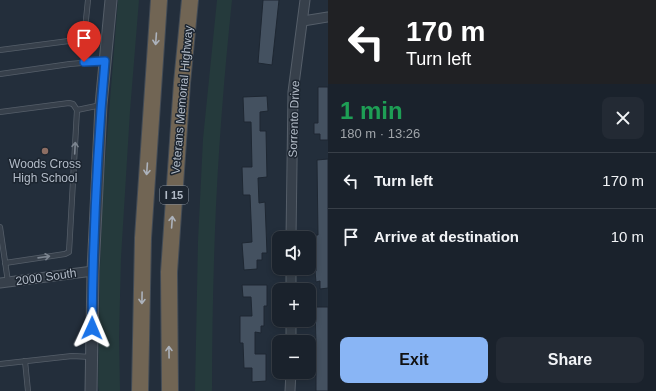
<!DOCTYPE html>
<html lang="en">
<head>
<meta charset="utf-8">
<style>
	body { margin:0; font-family:Helvetica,sans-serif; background:#232a34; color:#f1f3f6; height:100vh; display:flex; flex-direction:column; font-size:15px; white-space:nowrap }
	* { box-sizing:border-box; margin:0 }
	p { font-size:13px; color:#9fa4a9 }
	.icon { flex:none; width:22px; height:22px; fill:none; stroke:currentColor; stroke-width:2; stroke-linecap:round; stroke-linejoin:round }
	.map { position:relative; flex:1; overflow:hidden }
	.panel { display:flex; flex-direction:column; background:#1a222c; width:328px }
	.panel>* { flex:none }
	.banner { background:#202124; color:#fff; overflow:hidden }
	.controls { position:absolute; left:272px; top:231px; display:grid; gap:8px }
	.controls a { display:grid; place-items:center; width:44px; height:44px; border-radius:8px; background:#1a222c; box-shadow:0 2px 6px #0003,0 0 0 1px #383f48; font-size:20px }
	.pin { position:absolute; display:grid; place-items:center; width:34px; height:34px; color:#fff; margin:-41px -17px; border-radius:50% 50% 50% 0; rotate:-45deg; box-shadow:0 0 4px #0007 }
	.pin .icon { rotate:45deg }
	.me { position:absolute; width:44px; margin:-22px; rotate:1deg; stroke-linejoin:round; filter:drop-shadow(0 0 3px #0008) }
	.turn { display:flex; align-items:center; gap:14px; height:84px; padding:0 12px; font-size:18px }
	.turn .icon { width:52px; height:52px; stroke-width:2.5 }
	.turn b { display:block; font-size:28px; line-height:34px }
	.round { display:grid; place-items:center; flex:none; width:42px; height:42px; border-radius:8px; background:#232a34 }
	.headline { display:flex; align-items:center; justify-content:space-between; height:68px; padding:0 12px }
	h1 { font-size:24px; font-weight:600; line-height:30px; color:#1e9e55 }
	.primary-button { display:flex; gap:8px; margin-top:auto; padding:8px 12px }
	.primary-button a { flex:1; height:46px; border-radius:8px; background:#89b5f5; color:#111; font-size:16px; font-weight:600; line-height:46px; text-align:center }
	.primary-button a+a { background:#232a34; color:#f1f3f6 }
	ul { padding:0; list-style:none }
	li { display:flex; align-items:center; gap:12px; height:56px; padding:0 12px; border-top:1px solid #383f48 }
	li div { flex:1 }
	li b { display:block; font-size:15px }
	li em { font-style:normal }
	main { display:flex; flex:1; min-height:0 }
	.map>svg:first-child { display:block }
</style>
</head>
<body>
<main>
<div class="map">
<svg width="328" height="391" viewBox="0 0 328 391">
	<rect width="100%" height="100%" fill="#232e3b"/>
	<g fill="#253a3c">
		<polygon points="118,0 139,0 130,111 121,258 119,337 120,391 99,391 98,386 100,267 103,188"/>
		<path d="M217,0H232C224,77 218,153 215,230C213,284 212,337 212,391H195L198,241L203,139Z"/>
	</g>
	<g fill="#445160" stroke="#1e2732">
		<polygon points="263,0 279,0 272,65 258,63"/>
		<polygon points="318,87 328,87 328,140 320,140 320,134 314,134 314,123 318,123"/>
		<polygon points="267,96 268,111 260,112 260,131 266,131 267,177 258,178 259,203 265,202 267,253 262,253 262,260 257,260 257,269 244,270 242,243 252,242 250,195 243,195 242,167 252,167 251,122 244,122 243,97"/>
		<polygon points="328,159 328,288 320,289 320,281 316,282 315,271 316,271 316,235 318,235 317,160"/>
		<polygon points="242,285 267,285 267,306 264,306 264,326 261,326 261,333 255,332 255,354 266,354 266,381 252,382 252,368 244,368 243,343 240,343 240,316 252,316 251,297 243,297"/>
		<polygon points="315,307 328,307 328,391 316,391 316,342"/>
	</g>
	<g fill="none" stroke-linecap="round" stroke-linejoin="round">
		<defs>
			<g id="service">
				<polyline points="0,50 84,39"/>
				<polyline points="84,62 84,39 88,0"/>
				<polyline points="0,74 70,64 105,61"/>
				<polyline points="77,110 101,105"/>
				<polyline points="0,112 69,103 73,104 77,110 69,252 65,254 5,263"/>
				<polyline points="0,227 8,282"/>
				<polyline points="25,361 28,391"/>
				<polyline points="0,364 72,356 92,357"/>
			</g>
			<g id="minor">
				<polyline points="303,21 328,17"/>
				<polyline points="291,238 293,92 305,0"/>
				<polyline points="0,283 93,271"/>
				<polyline points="291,290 291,268"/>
				<polyline points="291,342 291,320"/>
				<polyline points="290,391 291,372"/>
			</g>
			<polyline id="tertiary" points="91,391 93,271 101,105 111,0"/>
			<g id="motorway">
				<polyline points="140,391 143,238 159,0"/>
				<polyline points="170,391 169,272 182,83 190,0"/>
			</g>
		</defs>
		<use href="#service" stroke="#555e69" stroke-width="6"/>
		<use href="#minor" stroke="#555e69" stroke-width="11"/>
		<use href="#tertiary" stroke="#555e69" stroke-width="13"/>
		<use href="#motorway" stroke="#424b56" stroke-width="18"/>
		<use href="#service" stroke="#37404b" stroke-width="4.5"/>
		<use href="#minor" stroke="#37404b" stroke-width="9"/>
		<use href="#tertiary" stroke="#37404b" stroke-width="11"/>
		<use href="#motorway" stroke="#716554" stroke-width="16"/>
	</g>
	<defs><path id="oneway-shaft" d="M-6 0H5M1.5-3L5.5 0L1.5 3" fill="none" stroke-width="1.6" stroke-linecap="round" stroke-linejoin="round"/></defs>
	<g stroke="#acb2bc">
		<use href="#oneway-shaft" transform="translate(156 39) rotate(94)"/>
		<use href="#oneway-shaft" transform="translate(147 169) rotate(94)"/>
		<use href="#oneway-shaft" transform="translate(172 222) rotate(-86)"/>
		<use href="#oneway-shaft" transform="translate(142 298) rotate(91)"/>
		<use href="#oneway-shaft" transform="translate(169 352) rotate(-91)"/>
	</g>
	<g stroke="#7b848f">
		<use href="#oneway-shaft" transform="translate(75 148) rotate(-87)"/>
		<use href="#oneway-shaft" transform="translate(44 257) rotate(-8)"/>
	</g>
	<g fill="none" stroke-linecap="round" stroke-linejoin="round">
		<defs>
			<path id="route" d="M84,62L105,61C97,150 93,239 92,328"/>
		</defs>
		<use href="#route" stroke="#114b97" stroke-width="10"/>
		<use href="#route" stroke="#1a73e8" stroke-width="7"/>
	</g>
	<circle fill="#8d6e63" stroke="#1c2530" stroke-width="1.5" cx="45" cy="151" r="4"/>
	<g text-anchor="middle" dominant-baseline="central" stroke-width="3" stroke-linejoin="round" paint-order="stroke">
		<rect fill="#1c2530" stroke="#858e9a" stroke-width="1" x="160" y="186" width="28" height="18" rx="3"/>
		<g font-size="11" font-weight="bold" fill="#b2bbc7">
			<text x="174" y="195">I 15</text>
		</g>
		<g font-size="12" fill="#b2bbc7" stroke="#1c2530">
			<text transform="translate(182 100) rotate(-85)">Veterans Memorial Highway</text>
			<text transform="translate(294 119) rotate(-88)">Sorrento Drive</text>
			<text transform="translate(46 277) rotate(-8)">2000 South</text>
		</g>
		<g font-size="12" fill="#b2bbc7" stroke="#1c2530">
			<text x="45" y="164">Woods Cross<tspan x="45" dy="14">High School</tspan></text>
		</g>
	</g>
</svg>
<div class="controls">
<a><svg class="icon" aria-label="sound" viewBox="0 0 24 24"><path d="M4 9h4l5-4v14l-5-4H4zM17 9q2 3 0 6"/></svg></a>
<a>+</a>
<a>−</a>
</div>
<div class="pin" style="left:84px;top:62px;background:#d93025"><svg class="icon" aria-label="arrive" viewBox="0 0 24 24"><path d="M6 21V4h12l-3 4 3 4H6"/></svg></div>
<svg class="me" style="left:92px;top:328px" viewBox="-20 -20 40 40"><path d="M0-17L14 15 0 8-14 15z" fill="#1a73e8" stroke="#fff" stroke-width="4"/></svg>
</div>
<section class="panel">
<div class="banner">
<div class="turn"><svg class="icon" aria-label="left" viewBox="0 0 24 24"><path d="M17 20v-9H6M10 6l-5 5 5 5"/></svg><div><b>170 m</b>Turn left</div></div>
</div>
<div class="headline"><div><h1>1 min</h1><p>180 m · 13:26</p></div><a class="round"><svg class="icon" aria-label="close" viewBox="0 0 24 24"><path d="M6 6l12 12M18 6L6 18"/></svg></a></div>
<ul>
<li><svg class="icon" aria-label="left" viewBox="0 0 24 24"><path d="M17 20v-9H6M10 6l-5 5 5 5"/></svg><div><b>Turn left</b></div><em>170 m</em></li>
<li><svg class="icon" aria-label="arrive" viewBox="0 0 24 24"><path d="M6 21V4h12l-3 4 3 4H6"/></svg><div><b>Arrive at destination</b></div><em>10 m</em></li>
</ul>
<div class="primary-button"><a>Exit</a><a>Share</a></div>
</section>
</main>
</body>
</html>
